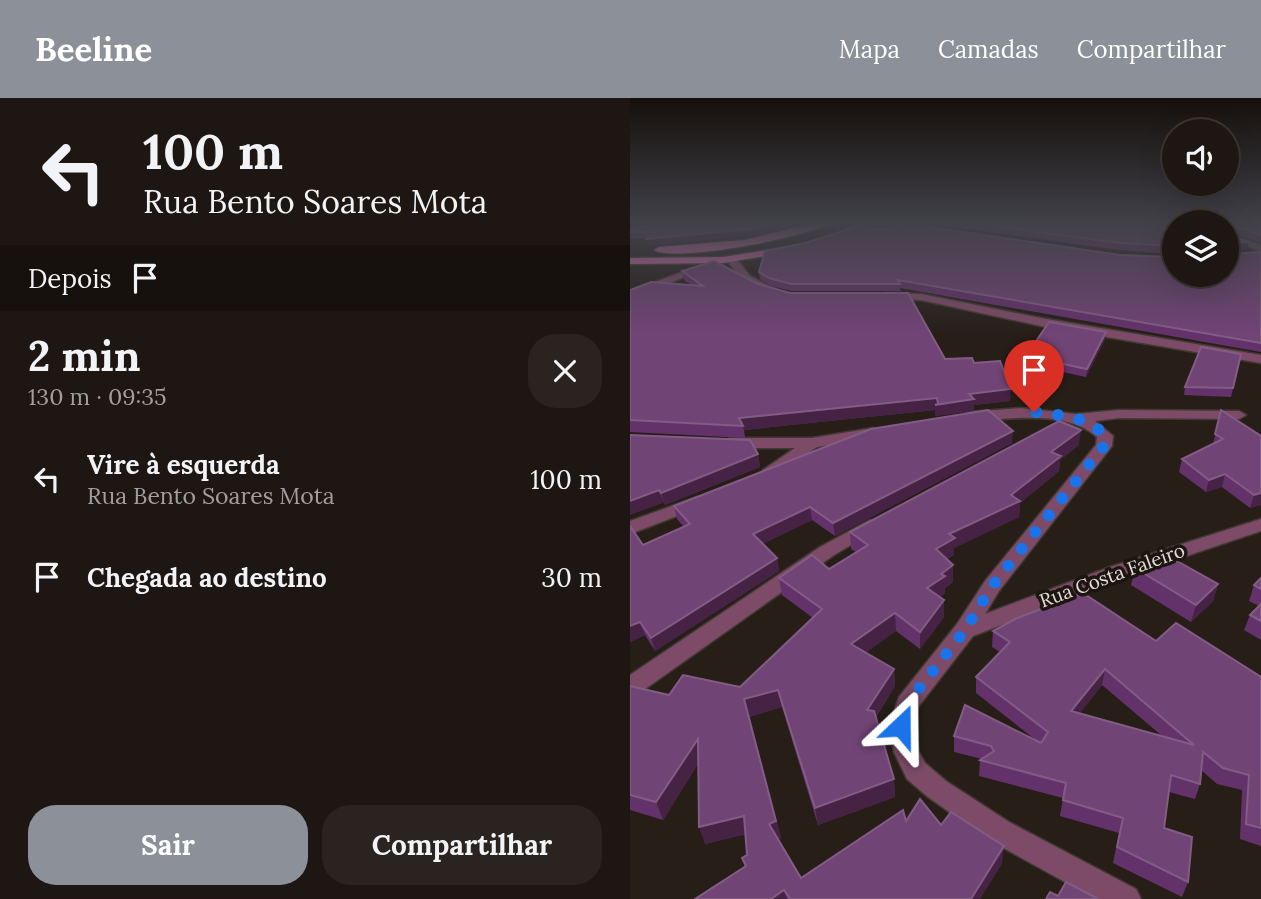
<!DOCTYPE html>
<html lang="pt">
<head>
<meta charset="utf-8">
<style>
	body { margin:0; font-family:Lora,serif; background:#2a2320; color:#f1f3f6; height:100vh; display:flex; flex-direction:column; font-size:26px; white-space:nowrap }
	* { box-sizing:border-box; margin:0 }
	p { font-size:23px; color:#a09f9f }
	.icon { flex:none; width:38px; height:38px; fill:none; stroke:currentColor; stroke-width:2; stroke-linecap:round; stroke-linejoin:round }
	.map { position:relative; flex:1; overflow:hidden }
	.drawer { display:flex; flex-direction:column; background:#1d1612; width:630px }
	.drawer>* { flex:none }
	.hud { background:#1d1612; color:#f1f3f6; overflow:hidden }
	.fabs { position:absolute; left:532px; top:21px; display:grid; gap:14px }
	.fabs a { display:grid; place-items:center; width:77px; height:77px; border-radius:50%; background:#1d1612; box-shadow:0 7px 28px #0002,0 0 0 2px #3b3532; font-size:35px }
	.pin { position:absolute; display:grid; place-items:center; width:60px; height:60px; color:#fff; margin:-72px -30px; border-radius:50% 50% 50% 0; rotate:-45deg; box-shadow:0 0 7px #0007 }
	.pin .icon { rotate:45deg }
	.me { position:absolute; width:77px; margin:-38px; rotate:23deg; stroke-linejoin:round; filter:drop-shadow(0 0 5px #0008) }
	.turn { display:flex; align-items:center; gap:24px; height:147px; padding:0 28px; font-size:32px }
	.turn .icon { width:91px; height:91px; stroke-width:2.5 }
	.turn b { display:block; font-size:49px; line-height:60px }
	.then { display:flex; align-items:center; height:66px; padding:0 28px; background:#0003; gap:14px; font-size:26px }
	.round { display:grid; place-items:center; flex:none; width:74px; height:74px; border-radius:28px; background:#2a2320 }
	.headline { display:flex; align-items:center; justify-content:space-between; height:119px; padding:0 28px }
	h1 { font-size:42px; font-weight:700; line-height:52px }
	.cta { display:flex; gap:14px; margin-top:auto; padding:14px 28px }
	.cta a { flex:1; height:80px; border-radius:28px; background:#8c9099; color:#fff; font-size:28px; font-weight:700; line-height:80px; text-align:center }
	.cta a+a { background:#2a2320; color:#f1f3f6 }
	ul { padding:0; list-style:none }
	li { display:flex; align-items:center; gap:21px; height:98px; padding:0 28px }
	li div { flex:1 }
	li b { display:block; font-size:26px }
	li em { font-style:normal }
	header { display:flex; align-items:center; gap:42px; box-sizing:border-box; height:98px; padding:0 35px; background:#8c9099; color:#fff }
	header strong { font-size:33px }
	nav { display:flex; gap:38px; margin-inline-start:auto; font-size:24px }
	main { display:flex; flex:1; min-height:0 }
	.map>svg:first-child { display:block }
</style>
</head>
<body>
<header>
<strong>Beeline</strong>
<nav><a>Mapa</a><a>Camadas</a><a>Compartilhar</a></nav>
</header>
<main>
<section class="drawer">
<div class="hud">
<div class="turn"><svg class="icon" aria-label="left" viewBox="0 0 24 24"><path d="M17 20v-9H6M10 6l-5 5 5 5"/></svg><div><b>100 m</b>Rua Bento Soares Mota</div></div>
<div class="then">Depois<svg class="icon" aria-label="arrive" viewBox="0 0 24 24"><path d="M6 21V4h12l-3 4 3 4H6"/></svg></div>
</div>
<div class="headline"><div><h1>2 min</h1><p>130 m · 09:35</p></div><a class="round"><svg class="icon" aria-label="close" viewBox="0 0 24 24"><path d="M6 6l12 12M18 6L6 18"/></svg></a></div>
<ul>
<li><svg class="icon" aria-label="left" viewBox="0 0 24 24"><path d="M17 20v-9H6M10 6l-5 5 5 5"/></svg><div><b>Vire à esquerda</b><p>Rua Bento Soares Mota</p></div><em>100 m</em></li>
<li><svg class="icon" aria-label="arrive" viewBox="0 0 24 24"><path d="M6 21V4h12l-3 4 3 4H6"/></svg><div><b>Chegada ao destino</b></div><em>30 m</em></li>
</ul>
<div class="cta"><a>Sair</a><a>Compartilhar</a></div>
</section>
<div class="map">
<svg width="631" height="801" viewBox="0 0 631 801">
	<rect width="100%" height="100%" fill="#271e18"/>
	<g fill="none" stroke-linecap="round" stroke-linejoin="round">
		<defs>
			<g id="minor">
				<polygon points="239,124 266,124 296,130 291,133"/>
				<polygon points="597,136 631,147 631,153 597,142"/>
				<path d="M97,159H105L120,178L145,191V195C124,198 107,176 96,161Z"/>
				<polygon points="69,168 78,170 0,200 0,193"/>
				<polygon points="255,195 291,196 411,220 631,257 631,265 411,228 291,202 251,200 249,198"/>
				<path d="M391,310L446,316L489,312L609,313L616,317L609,321L489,320L465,323L483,338L482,348L369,493L355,516L480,469L631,421V433L494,479L343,538L288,609L283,628L289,654L295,665L316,683L379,724L506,791L511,801H466L359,742L298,699L277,681L264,654L259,628L269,599L327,526L355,483L466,347L467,339C426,303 344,331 331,319L339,314Z"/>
				<polygon points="243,330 248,332 251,335 248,338 187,349 139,381 133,380 131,376 133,372 165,350 100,350 92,345 100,340 182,340"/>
				<polygon points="67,399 76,404 73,408 0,436 0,423"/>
				<polygon points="240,422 246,424 249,428 246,432 204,457 8,596 0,598 0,577 190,449"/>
			</g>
			<g id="major">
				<path d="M189,124H202C181,139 43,165 24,152L29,149L115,142Z"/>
				<polygon points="231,124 243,124 213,138 205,136"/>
				<polygon points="157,149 162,152 161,154 93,165 0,166 0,160 93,159"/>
			</g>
		</defs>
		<use href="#minor" stroke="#413933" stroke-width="3"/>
		<use href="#major" stroke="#413933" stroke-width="3"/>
		<use href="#minor" fill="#7d4b67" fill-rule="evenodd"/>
		<use href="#major" fill="#db72af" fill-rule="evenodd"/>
	</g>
	<g fill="#64326a" fill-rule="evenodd">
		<polygon points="34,124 177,124 121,138 18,147 18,140 0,141 0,132"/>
		<polygon points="308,124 606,124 597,127 597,124 544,124 544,156 489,152 308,127"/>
		<polygon points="631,124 631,145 603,135 604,128"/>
		<polygon points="249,131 490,157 544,159 631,154 631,254 270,190 271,193 162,193 140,188 130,181 129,174"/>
		<polygon points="52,173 128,186 315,261 344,265 380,303 344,307 344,313 305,318 305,312 114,332 115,340 0,334 0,192 61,187 54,182"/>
		<polygon points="475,241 456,279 395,266 396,258"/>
		<polygon points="611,256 601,299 554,297 555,289"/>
		<polygon points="591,312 631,407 620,410 592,389 576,394 549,374 552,361 583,346"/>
		<polygon points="0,337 128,356 130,369 35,407"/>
		<polygon points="382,345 205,438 182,422 132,446 147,460 149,473 25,553 15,537 0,544 0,428 13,447 54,429 47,421 44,408"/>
		<polygon points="449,347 430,362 429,373 390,405 389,419 324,450 324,457 317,461 323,467 323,484 315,490 315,495 310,499 314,502 314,519 290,551 266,533 235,554 264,571 265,588 246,619 264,681 265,699 188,727 152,609 119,619 151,740 148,741 171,780 276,723 311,727 372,765 350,801 65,801 115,769 112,760 117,757 116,736 75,746 68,666 33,722 0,712 0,588 39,597 110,589 183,520 152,497 149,480 199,471 226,454 221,451 220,434"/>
		<polygon points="505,470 588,486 583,503 561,524 501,487"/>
		<polygon points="631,480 631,542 614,532 620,517 629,508 619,503 624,487"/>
		<path d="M363,533L526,543L631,579V748L610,741L612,692L587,686L571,672L570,686L565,701L539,694L534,730L558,784L552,799L483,765L489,735L430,718L433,700L349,678L350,662L352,661L324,654V638L407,643L346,595V579L370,554L362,549ZM472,587L531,637L449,616Z"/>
	</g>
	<g fill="#462244">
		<polygon points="151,124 177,124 121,138 18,147 17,141"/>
		<polygon points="619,144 617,151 597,153 597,146"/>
		<polygon points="476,234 475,241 456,279 457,271"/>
		<polygon points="381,291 380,303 344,307 344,313 305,318 305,312 114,332 109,320 307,300 307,306 339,296"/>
		<polygon points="451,332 449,347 430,362 429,373 390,405 389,419 324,450 324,457 306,467 306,451 319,436 381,397 421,354"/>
		<polygon points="383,333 382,345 205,438 203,425"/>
		<polygon points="128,356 130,369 35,407 31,395"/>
		<polygon points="595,376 592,389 576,394 579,382"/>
		<polygon points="29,392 33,405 0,417 0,403"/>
		<polygon points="631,395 631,407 620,410 624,397"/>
		<polygon points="180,409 182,422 125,449 123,436"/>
		<polygon points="147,460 149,473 25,553 21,540"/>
		<polygon points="323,467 323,484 315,490 315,495 298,507 297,490 311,476"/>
		<polygon points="588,486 583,503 561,524 566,507"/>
		<polygon points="314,502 314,519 290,551 290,534"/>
		<polygon points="265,515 266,533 223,564 221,546"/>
		<polygon points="10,524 15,537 0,544 0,528"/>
		<polygon points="264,571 265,588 239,629 237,612"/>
		<polygon points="475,571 472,587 439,629 441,613"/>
		<polygon points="148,592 152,609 119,619 114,601"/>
		<polygon points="68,641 73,658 33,722 26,704"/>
		<polygon points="264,681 265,699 188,727 185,710"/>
		<polygon points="114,718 119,735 75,746 69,729"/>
		<polygon points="146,723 151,740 143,743 139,726"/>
		<polygon points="374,748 372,765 350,801 341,801"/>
		<polygon points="154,792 157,801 141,801"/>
	</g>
	<g fill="#714476" stroke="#835c85" stroke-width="2" fill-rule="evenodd">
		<polygon points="34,124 151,124 120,131 17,141 27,134 0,134 0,132"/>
		<polygon points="332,124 596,124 544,124 544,148 490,145"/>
		<polygon points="621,124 631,124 631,137 604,128"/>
		<polygon points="278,126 490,157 544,159 544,177 597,177 597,155 597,156 631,154 631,245 268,182 270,186 161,186 139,180 129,174 135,153 175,145 232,127 249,131"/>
		<polygon points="597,137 619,144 597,146"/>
		<polygon points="84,163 128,186 160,195 278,195 315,261 342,260 344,265 370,263 381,291 339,296 344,301 305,307 308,306 307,300 109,320 113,328 0,322 0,192 21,184 73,188 52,173"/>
		<polygon points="419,224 476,234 457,271 396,258"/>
		<polygon points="571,249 611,256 603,290 555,289"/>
		<polygon points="358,312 383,333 203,425 180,409 123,436 147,460 21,540 10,524 0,528 0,428 13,447 60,426 44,408 241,331"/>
		<polygon points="591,312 631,338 631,395 624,397 595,376 579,382 552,361 593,341 585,336"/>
		<polygon points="429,323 451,332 421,354 431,358 381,397 390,403 319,436 325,440 306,451 323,467 311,476 315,478 297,490 314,502 290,534 265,515 221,546 264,571 237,612 244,613 264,681 185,710 148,592 114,601 146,723 139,726 171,780 273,712 276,723 290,701 311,727 321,714 374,748 341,801 160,801 154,792 141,801 65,801 116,768 112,760 117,757 114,718 69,729 68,641 26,704 0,697 0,588 39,597 53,577 110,589 192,511 149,480 182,457 199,471 238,447 220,434"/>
		<polygon points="0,337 120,342 128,356 31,395 29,392 0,403"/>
		<polygon points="538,458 588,486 566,507 505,470"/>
		<polygon points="631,480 631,491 624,487"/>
		<path d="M453,495L526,543L546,525L631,579V730L616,726L619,677L593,670L573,654L570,686L541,677L534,730L562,739L558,784L487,749L493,720L433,702L436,685L350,662L364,653L361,648L324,638L335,607L411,645L418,634L346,579L380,544L363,533L385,521ZM475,571L564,647L441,613Z"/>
		<polygon points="631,506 631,523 620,517"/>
		<polygon points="436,784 468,801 416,801 420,794 428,798"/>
	</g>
	<linearGradient id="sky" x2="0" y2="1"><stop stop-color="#15100d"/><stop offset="0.53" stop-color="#414148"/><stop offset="1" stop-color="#414148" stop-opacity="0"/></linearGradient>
	<rect width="631" height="236" fill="url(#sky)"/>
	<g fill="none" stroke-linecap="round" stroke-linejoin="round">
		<path stroke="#1a73e8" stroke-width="12" stroke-dasharray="0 21.6" d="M271,628L277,606L335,532L362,488L474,348L475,338C458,318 428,317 404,314"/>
	</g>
	<g text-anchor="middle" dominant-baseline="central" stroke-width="7" stroke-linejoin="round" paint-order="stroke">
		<g font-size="19" fill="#e2dcd7" stroke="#1d150f">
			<text transform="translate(482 477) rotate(-20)">Rua Costa Faleiro</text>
		</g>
	</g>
</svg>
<div class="fabs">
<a><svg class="icon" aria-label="sound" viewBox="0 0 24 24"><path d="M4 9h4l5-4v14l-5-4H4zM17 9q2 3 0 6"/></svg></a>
<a><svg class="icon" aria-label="layers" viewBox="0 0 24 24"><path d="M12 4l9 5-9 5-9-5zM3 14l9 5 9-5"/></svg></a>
</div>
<div class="pin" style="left:404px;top:314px;background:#d93025"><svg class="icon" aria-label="arrive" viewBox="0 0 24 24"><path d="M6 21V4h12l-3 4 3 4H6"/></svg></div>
<svg class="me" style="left:271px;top:628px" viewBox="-20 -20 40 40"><path d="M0-17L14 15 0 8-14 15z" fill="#1a73e8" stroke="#fff" stroke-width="4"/></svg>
</div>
</main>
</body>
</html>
